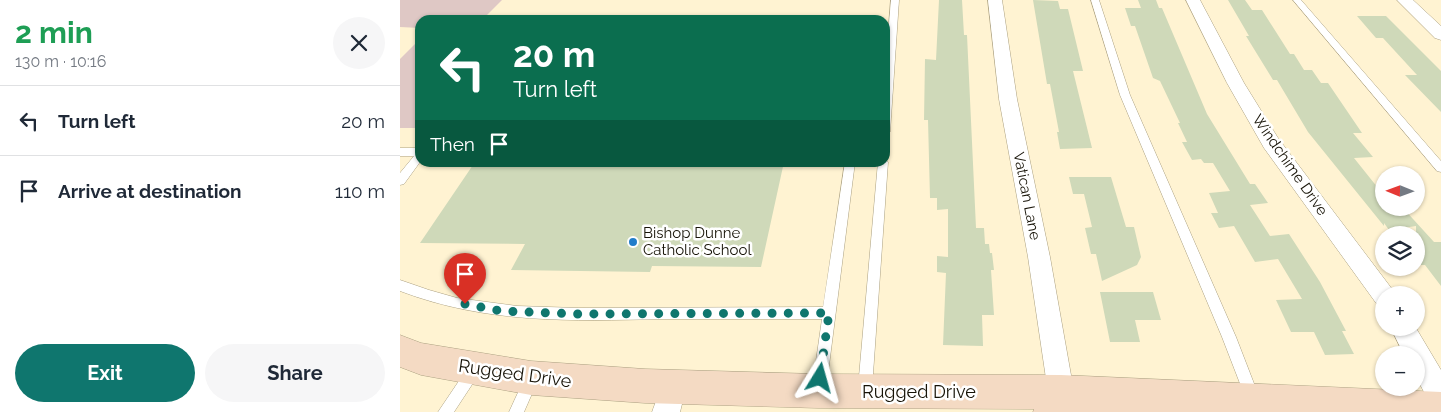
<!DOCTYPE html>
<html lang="en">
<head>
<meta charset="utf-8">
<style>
	body { margin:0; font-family:Raleway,sans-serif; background:#f6f6f7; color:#1f2937; height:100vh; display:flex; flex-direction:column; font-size:19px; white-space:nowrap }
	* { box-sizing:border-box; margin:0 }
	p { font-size:16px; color:#747a83 }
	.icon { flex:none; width:28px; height:28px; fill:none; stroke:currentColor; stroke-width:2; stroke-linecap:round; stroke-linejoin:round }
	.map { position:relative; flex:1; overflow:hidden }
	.drawer { display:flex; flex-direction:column; background:#fff; width:400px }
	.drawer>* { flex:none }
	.hud { position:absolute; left:15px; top:15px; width:475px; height:152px; border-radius:15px; box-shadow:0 1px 4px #0004; background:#0b6e4f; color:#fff; overflow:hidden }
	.needle { width:32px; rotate:271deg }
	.tools { position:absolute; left:975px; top:166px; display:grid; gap:10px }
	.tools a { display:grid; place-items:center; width:50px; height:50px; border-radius:50%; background:#fff; box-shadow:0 1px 4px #0004; font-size:25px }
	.pin { position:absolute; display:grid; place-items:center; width:42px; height:42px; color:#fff; margin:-51px -21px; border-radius:50% 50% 50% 0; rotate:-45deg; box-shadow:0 0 5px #0007 }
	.pin .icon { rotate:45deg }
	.me { position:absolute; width:55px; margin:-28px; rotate:8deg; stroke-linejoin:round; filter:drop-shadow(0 0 4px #0008) }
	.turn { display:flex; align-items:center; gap:18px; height:105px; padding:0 15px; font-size:22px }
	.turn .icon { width:65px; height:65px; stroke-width:2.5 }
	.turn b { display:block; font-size:35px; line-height:42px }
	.then { display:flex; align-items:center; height:48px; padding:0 15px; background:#0003; gap:10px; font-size:19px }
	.round { display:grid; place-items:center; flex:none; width:52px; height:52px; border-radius:26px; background:#f6f6f7 }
	.overview { display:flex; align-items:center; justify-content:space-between; height:85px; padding:0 15px }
	h1 { font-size:30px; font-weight:700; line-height:38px; color:#1e9e55 }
	.action { display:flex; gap:10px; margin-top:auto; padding:10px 15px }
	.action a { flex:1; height:58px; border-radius:30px; background:#0f766e; color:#fff; font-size:20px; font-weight:700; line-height:58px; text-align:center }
	.action a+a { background:#f6f6f7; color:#1f2937 }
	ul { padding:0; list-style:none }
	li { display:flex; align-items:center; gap:15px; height:70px; padding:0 15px; border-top:1px solid #e0e1e3 }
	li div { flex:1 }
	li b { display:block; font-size:19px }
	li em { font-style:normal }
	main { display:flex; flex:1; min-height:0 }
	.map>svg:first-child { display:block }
</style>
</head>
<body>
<main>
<section class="drawer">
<div class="overview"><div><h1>2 min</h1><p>130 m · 10:16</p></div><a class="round"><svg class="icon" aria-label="close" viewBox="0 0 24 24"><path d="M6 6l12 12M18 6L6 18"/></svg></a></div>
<ul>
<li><svg class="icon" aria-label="left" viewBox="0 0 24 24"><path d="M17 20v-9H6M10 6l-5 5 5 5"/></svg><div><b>Turn left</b></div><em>20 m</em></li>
<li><svg class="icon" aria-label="arrive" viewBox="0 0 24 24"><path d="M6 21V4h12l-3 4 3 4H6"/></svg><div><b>Arrive at destination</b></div><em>110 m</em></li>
</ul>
<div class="action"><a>Exit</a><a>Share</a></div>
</section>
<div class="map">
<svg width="1041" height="412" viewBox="0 0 1041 412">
	<rect width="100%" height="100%" fill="#fff3d2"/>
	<g fill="#dfc8c5">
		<polygon points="0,0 102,0 82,20 20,20 20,28 0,27"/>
		<polygon points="17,42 20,42 20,128 0,128 0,59"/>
	</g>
	<g fill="#cfd9b9">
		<polygon points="539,0 562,0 564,35 567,35 576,228 584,228 585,244 589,244 590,253 592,253 594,270 591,270 594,315 582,315 583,346 543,345 546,273 537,272 537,256 548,257 548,209 537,210 537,198 530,198 528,120 524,120 525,59 536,60"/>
		<polygon points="633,0 658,1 660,9 668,9 683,71 673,71 692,148 660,149 657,132 659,132 650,84 647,84"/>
		<polygon points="738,0 756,0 759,8 762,8 807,114 850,184 855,184 868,203 850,205 870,236 889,234 920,282 946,331 942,331 954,354 925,355 914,332 891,332 876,300 902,299 878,259 855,262 834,226 819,228 811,213 818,213 809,193 830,191 813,163 804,163 801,159 792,160 782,142 787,142 778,123 780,123 760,81 753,78 735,26 731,26 725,8 741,8"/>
		<polygon points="828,0 845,0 852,10 862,10 890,54 894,54 904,70 912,70 921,83 928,83 962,133 953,133 973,157 954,158 978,188 984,187 984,208 1003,208 1034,242 1041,242 1041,286 1025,265 1016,265 1016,226 989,230 984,223 984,226 908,132 877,80 873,80 846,36 849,36"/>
		<polygon points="957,16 986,16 1041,71 1041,112 1005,75 1017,75 983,38 976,38"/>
		<polygon points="75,162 384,162 361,267 252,266 250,272 111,270 125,244 20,243"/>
		<polygon points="669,177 711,177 726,227 734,227 741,257 737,265 702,281 696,254 691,254 685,228 692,227 684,194 673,194"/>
		<polygon points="700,292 753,292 761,320 735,320 740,342 710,342"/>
	</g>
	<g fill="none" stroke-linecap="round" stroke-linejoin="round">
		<defs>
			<g id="lane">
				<polygon points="491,0 499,0 490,132 485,135 485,72"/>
				<polygon points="691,0 699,0 730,95 836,337 865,412 851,412 822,337 720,95"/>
				<polygon points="893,0 901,0 1041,161 1041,172 1037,171"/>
				<polygon points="0,148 20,148 20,162 4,184 0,185 0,173 14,156 0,156"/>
				<polygon points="485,159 488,162 472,388 470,393 465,395 460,393 458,388 478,162 485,162"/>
				<path d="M445,162H455L426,389L424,394L419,396L414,394L412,389L422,319C369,319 315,319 262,319C171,321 87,324 0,291V280L29,290L57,298L117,306L178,308L423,307Z"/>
				<polygon points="74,364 79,366 81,371 54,412 38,412 69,366"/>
				<polygon points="131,373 136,375 138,380 124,412 109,412 126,375"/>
			</g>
			<g id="street">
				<polygon points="588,0 602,0 617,99 650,257 674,392 671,401 661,405 651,401 648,392 628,257 599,99"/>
				<polygon points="786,0 800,0 844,83 878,138 992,289 996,295 984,295 984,306 976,303 864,148 827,83"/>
				<polygon points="997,0 1013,0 1041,26 1041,40 1035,38"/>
				<polygon points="991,328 1016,328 1041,370 1041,409 1031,405 1016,377 1016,355 1004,355"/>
				<polygon points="273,375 282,379 286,388 280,412 252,412 264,379"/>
			</g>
			<polygon id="secondary" points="0,335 21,343 131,361 245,369 418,374 661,375 1041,392 1041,412 633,412 634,409 418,408 245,403 131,395 21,375 0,367"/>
		</defs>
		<use href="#lane" stroke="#aba081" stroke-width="1"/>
		<use href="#street" stroke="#aba081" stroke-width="1"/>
		<use href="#secondary" stroke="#aba081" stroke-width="1"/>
		<use href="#lane" fill="#fff" fill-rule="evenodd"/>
		<use href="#street" fill="#fff" fill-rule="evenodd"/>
		<use href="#secondary" fill="#f4dac3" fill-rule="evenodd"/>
	</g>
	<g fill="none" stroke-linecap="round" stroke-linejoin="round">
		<polyline stroke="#0f766e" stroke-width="9" stroke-dasharray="0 16.2" points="65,304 101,311 179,314 429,313 420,378"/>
	</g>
	<circle fill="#217dca" stroke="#fff" stroke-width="2" cx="233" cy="242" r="5"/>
	<g text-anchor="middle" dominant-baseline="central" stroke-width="5" stroke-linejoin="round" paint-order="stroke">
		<g font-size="15" fill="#171307" stroke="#fff">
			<text transform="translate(890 165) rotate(55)">Windchime Drive</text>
			<text transform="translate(627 196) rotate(79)">Vatican Lane</text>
		</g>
		<g font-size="15" fill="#171307" stroke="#fff" text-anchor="start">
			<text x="243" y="233">Bishop Dunne<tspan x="243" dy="17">Catholic School</tspan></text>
		</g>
		<g font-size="18" fill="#171307" stroke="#fff">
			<text transform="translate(115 373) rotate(8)">Rugged Drive</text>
			<text x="519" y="391">Rugged Drive</text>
		</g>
	</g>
</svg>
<div class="tools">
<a><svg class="needle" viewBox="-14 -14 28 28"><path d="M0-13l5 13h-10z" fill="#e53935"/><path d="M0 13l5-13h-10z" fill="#747a83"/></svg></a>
<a><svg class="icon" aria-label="layers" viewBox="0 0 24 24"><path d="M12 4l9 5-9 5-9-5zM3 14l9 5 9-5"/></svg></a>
<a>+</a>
<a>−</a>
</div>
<div class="pin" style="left:65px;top:304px;background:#d93025"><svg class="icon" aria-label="arrive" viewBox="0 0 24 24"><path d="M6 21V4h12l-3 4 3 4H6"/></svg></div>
<svg class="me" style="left:420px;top:378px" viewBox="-20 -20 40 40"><path d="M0-17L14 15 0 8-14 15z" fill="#0f766e" stroke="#fff" stroke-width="4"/></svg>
<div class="hud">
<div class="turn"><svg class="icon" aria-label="left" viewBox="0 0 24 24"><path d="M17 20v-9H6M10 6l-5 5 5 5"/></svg><div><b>20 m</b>Turn left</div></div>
<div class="then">Then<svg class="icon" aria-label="arrive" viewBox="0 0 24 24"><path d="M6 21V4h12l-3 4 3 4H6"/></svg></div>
</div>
</div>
</main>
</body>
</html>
